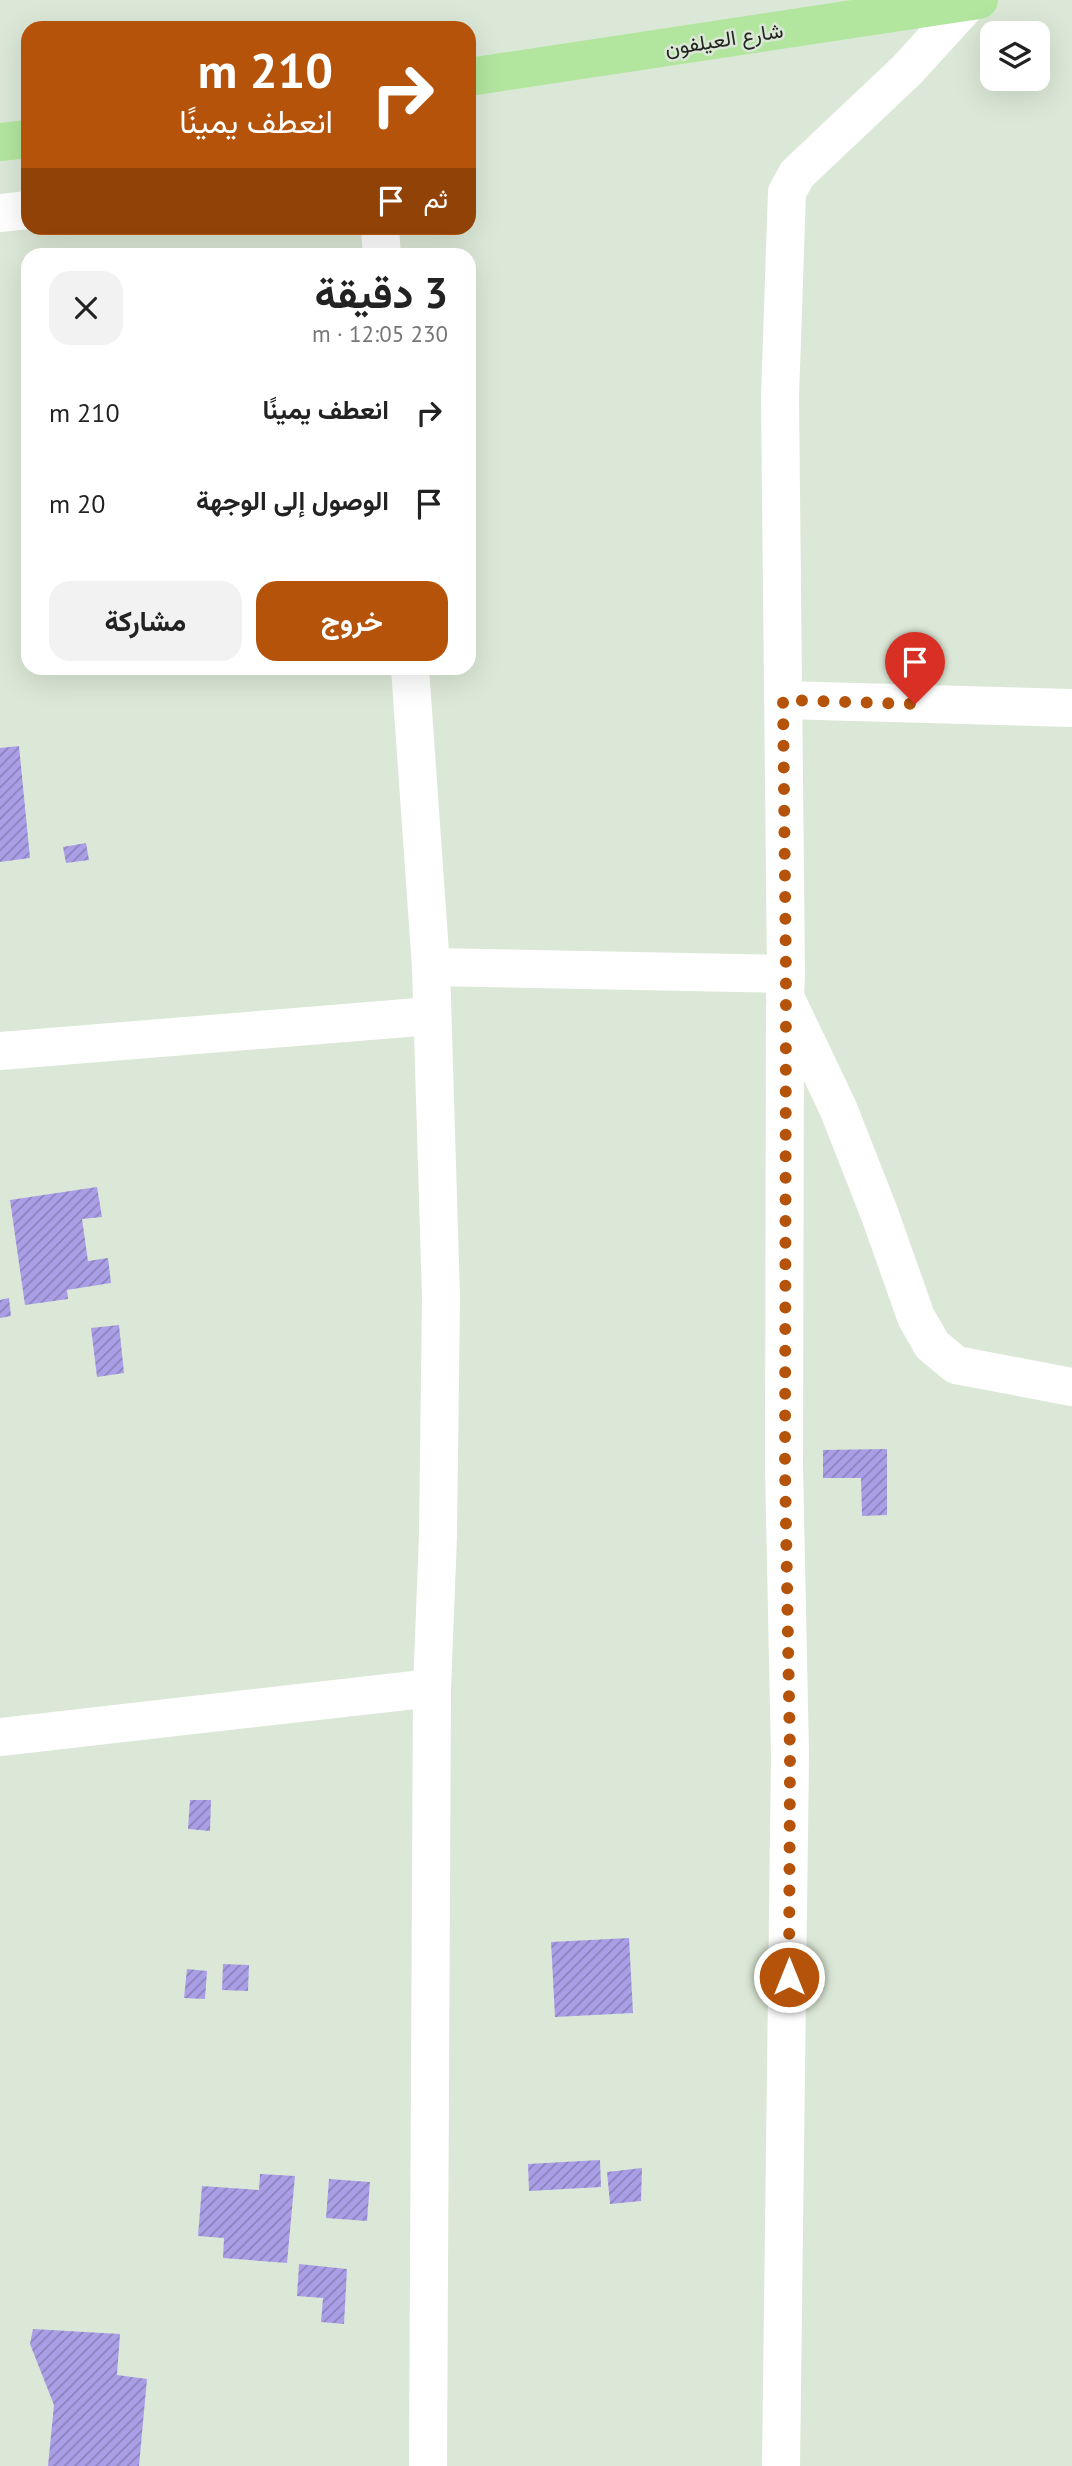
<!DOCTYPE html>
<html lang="ar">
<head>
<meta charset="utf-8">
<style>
	body { margin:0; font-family:"PT Sans",Vazirmatn,sans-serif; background:#f2f2f2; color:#222; direction:rtl; height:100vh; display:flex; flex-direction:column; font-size:26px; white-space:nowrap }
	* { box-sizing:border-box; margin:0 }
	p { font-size:23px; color:#767676 }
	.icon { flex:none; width:38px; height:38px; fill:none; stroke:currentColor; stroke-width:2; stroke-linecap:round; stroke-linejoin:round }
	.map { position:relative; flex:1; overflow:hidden; direction:ltr }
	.sheet { position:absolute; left:21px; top:248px; width:455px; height:427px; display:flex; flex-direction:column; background:#fff; border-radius:21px; box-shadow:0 7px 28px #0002; direction:rtl }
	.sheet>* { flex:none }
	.guide { position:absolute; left:21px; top:21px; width:455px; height:214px; border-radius:21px; box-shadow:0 7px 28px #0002; direction:rtl; background:#b45309; color:#fff; overflow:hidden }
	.fabs { position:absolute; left:980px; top:21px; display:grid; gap:14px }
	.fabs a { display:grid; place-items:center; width:70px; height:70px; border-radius:14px; background:#fff; box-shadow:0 7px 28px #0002; font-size:35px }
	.pin { position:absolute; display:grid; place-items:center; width:60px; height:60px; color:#fff; margin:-72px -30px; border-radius:50% 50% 50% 0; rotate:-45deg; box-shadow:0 0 7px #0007 }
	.pin .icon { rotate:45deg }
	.me { position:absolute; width:77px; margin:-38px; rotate:0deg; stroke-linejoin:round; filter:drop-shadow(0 0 5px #0008) }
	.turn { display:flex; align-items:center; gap:24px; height:147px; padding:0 28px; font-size:32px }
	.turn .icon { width:91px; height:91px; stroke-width:2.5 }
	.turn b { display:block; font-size:49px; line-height:60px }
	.then { display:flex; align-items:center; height:66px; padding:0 28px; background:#0003; gap:14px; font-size:26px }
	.round { display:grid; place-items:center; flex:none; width:74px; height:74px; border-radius:21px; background:#f2f2f2 }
	.head { display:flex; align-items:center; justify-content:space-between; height:119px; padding:0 28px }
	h1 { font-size:42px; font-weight:700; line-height:52px }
	.cta { display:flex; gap:14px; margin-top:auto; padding:14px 28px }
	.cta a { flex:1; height:80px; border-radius:21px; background:#b45309; color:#fff; font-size:28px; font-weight:700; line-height:80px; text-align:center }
	.cta a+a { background:#f2f2f2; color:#222 }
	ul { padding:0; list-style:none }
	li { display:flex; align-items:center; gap:21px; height:91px; padding:0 28px }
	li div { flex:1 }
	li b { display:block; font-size:26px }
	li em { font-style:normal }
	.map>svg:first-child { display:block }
</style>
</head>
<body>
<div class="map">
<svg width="1072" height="2466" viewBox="0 0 1072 2466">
	<defs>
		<pattern id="building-hatch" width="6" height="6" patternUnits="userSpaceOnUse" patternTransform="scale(1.75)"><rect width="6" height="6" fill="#aa9fe7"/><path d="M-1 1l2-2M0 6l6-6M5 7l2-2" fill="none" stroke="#8a81bb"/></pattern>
	</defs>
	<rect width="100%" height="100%" fill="#dce8d7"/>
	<g fill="url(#building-hatch)">
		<polygon points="19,746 30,858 0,862 0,748"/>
		<polygon points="86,843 89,860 66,863 63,847"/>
		<polygon points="97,1187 102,1217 82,1219 88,1261 108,1258 111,1283 67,1290 68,1299 25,1305 10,1200"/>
		<polygon points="9,1298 11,1316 0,1318 0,1300"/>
		<polygon points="119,1325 124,1373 97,1377 91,1328"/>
		<polygon points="887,1449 887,1515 862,1516 861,1478 823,1478 823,1450"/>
		<polygon points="190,1800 211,1800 210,1831 188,1829"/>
		<polygon points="629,1938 633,2013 555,2017 551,1942"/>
		<polygon points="223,1964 249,1965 248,1991 222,1990"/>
		<polygon points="187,1969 207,1971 205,1999 184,1998"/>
		<polygon points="600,2160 601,2187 529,2191 528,2164"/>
		<polygon points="642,2168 641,2201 610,2204 607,2172"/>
		<polygon points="260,2174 295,2176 287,2263 223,2258 224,2238 198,2236 202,2186 259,2190"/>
		<polygon points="329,2179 370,2182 367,2221 326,2218"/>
		<polygon points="299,2264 347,2269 344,2324 321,2322 323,2298 297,2296"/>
		<polygon points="33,2329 120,2334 117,2375 147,2379 139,2466 48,2466 54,2405 30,2344"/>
	</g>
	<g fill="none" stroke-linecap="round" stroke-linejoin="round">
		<g stroke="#fff" stroke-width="38">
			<polyline points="970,1 907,70 797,174 787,192 780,397 786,974 785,997 838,1108 880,1215 916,1317 932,1345 956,1365 1072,1387"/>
			<polyline points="0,213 28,210"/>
			<polyline points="783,700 1072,708"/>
			<polyline points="431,967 786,974"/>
			<polyline points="0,1051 431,1016"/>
			<polyline points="0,1737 432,1688"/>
			<polyline points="781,2466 790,1755 784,1467 785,1006"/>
		</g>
		<g stroke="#fff" stroke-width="38">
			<polyline points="380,228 382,256"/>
			<polyline points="410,668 431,967 441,1298 438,1536 432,1688 428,2466"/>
		</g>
		<g stroke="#b2e69f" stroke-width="38">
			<polyline points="469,77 979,0"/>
			<polyline points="0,142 28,139"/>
		</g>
	</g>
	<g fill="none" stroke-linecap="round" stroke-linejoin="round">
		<polyline stroke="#b45309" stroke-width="12" stroke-dasharray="0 21.6" points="789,1977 790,1755 785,1467 786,974 783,700 915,704"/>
	</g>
	<g text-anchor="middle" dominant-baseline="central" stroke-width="5" stroke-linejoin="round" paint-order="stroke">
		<g font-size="21" fill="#222620" stroke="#dce8d7">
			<text transform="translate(724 39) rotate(-9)">شارع العيلفون</text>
		</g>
	</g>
</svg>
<div class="fabs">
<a><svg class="icon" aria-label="layers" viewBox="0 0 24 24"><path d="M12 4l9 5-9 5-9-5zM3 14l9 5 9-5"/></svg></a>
</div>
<div class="pin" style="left:915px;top:704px;background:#d93025"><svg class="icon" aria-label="arrive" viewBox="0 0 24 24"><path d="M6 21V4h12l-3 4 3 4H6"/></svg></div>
<svg class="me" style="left:789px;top:1977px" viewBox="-20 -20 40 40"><circle r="17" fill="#b45309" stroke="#fff" stroke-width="3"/><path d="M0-11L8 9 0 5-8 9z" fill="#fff"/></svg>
<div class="guide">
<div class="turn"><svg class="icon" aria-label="right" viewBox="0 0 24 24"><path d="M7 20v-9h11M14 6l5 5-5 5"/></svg><div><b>210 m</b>انعطف يمينًا</div></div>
<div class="then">ثم<svg class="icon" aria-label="arrive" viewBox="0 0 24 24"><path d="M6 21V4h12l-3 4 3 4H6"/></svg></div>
</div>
<section class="sheet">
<div class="head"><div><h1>3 دقيقة</h1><p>230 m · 12:05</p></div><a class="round"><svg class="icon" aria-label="close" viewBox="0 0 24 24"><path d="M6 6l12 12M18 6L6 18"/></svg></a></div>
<ul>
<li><svg class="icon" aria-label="right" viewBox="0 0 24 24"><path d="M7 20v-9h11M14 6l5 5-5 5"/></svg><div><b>انعطف يمينًا</b></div><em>210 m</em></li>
<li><svg class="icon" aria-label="arrive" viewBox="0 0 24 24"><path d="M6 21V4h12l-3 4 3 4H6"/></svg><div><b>الوصول إلى الوجهة</b></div><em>20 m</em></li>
</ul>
<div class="cta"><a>خروج</a><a>مشاركة</a></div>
</section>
</div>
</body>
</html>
